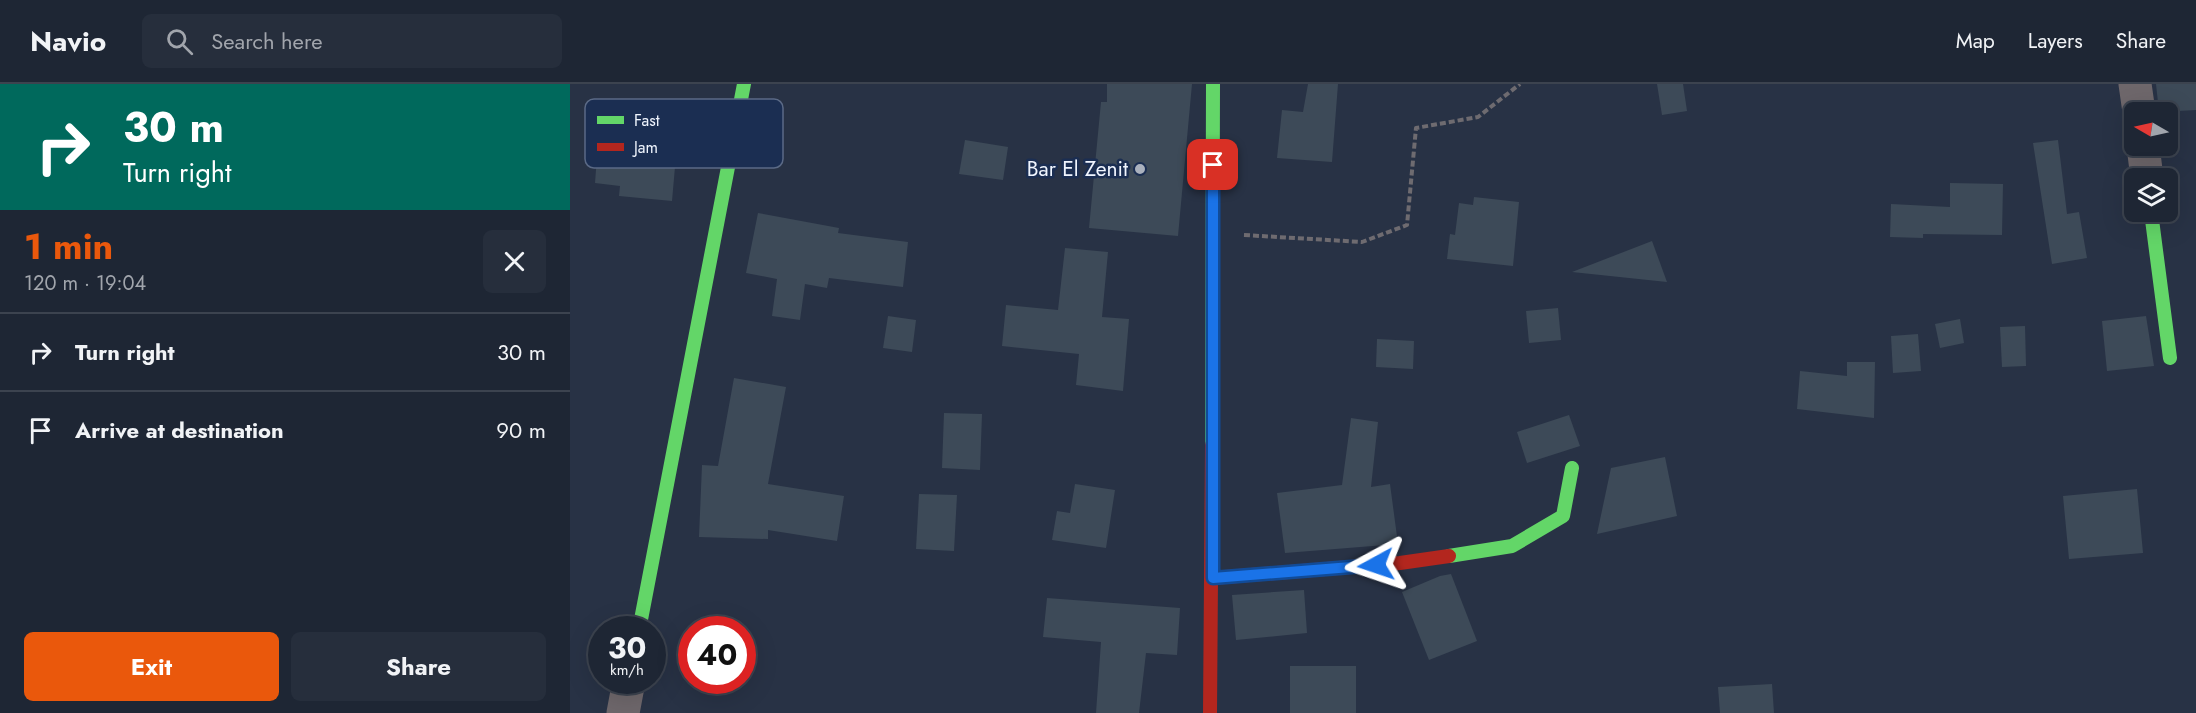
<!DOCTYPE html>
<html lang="en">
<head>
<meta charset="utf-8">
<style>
	body { margin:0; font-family:Jost,sans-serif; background:#262e3c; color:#f1f3f6; height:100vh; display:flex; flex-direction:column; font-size:22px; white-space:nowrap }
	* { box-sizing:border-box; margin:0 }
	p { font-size:20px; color:#a1a5ac }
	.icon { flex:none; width:33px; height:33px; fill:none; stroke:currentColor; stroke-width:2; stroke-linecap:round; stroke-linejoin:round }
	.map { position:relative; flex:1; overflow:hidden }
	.drawer { display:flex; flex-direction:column; background:#1e2634; width:570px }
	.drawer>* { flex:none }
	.banner { background:#00695c; color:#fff; overflow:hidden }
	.needle { width:39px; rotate:279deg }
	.fabs { position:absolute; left:1554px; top:18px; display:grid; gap:12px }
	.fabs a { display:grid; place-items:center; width:54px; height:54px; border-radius:9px; background:#1e2634; box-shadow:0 6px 24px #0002,0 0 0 2px #3c434f; font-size:30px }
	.speed { position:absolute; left:18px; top:532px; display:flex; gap:12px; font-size:30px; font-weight:700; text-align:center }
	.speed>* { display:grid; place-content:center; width:78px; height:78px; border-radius:50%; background:#1e2634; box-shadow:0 6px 24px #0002,0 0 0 2px #3c434f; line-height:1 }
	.speed small { font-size:15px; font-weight:400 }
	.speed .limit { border:9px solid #d22; background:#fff; color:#111 }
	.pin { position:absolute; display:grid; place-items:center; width:51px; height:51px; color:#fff; margin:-26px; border-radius:12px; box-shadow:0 3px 9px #0006 }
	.me { position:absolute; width:66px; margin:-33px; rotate:265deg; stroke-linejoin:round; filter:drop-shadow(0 0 4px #0008) }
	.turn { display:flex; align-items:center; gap:21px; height:126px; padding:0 24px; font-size:27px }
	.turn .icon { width:78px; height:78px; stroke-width:2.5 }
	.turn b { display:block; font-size:42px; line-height:51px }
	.round { display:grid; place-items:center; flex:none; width:63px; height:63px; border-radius:9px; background:#262e3c }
	.headline { display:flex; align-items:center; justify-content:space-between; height:102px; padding:0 24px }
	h1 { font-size:36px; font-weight:700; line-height:45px; color:#ea580c }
	.cta { display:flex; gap:12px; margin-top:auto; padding:12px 24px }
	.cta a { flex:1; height:69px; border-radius:9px; background:#ea580c; color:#fff; font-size:24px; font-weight:700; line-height:69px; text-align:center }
	.cta a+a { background:#262e3c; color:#f1f3f6 }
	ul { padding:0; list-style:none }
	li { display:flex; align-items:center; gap:18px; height:78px; padding:0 24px; border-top:2px solid #3c434f }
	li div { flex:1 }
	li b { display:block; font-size:22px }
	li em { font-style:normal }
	header { display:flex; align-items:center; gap:36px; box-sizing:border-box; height:84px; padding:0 30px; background:#1e2634; border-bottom:2px solid #3c434f }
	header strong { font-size:28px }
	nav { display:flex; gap:33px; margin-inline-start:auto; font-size:21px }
	.search { width:420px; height:54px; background:#262e3c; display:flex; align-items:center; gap:15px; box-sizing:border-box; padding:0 21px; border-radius:9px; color:#a1a5ac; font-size:22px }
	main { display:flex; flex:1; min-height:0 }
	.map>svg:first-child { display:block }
</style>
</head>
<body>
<header>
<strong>Navio</strong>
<div class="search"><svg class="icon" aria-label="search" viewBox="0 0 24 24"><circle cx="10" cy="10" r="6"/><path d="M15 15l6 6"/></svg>Search here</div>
<nav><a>Map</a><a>Layers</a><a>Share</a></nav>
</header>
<main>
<section class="drawer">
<div class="banner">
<div class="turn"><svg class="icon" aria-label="right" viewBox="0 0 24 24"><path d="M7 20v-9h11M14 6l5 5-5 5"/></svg><div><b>30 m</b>Turn right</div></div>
</div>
<div class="headline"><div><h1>1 min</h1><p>120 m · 19:04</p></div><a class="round"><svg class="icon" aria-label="close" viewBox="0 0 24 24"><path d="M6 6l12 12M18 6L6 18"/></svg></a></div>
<ul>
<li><svg class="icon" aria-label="right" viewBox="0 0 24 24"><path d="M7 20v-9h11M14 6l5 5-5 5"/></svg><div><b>Turn right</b></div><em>30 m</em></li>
<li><svg class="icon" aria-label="arrive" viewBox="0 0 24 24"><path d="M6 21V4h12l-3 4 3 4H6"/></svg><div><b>Arrive at destination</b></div><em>90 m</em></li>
</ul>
<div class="cta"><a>Exit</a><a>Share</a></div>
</section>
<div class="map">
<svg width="1626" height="629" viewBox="0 0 1626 629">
	<rect width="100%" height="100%" fill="#283245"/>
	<g fill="#3d4a58">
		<polygon points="537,0 622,0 608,152 519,144 531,18 537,18"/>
		<polygon points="738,0 768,0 762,78 707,74 712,26 733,28"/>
		<polygon points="1087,0 1113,0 1117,27 1092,31"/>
		<polygon points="1586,0 1626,0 1626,26 1589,28"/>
		<polygon points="118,18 151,21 145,52 108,49 102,117 49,112 50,102 25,99 28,59 50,62 54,19 117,25"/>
		<polygon points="395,56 438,63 433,96 389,90"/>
		<polygon points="1488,56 1497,130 1509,128 1517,174 1482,180 1463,59"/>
		<polygon points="1380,99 1433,100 1432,151 1353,150 1353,154 1320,153 1321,120 1380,123"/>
		<polygon points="904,113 949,118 943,182 877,175 880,150 885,151 889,119 903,121"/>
		<polygon points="188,129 269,144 268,149 338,158 333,203 259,194 257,204 235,200 230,236 202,232 207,195 176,189"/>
		<polygon points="1082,157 1097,198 1002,188"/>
		<polygon points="495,164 538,168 532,233 559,235 553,307 506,301 509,270 432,262 436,221 488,226"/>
		<polygon points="988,224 991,256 959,259 956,227"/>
		<polygon points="318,232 346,236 342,268 313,264"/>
		<polygon points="1576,232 1584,282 1537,287 1532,237"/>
		<polygon points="1390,235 1394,259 1370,264 1365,240"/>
		<polygon points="1455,242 1456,282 1432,283 1430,243"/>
		<polygon points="1348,250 1351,287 1323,289 1321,252"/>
		<polygon points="807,255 844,257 843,285 806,283"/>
		<polygon points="1277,278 1305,278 1304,334 1227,325 1230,287 1277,292"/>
		<polygon points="164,294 216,303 198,400 274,412 267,457 198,446 198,455 129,453 132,381 148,382"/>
		<polygon points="374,329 412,330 410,386 372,384"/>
		<polygon points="999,331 1010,362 957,379 947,348"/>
		<polygon points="781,334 808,338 801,403 820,400 828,460 715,469 707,409 772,401"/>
		<polygon points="1095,373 1107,432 1027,450 1041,384"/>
		<polygon points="505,400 545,406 536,464 482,456 487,427 500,429"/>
		<polygon points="1567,405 1573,469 1499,475 1493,412"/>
		<polygon points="349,410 387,411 384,467 346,465"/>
		<polygon points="881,490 907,557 859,576 832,508 870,492"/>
		<polygon points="734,506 737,549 666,556 662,511"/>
		<polygon points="477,514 610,524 607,571 576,569 569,629 526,629 531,558 473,553"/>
		<rect x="720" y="582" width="66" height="47"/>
		<polygon points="1202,600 1204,629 1150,629 1148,603"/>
	</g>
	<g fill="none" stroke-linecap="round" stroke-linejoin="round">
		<polyline stroke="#6e6b70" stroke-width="4" stroke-dasharray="6 3" stroke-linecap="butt" points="674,151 792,158 837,141 846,44 908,33 950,0"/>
		<g stroke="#6e676b" stroke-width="33">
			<polyline points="1565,0 1569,28"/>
			<polyline points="1573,62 1577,94"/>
			<polyline points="53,629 59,597"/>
		</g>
		<g stroke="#63d668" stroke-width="14">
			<polyline points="1581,128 1600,274"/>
			<polyline points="642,361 643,0"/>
			<polyline points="879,472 942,462 993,432 1002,384"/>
			<polyline points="69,546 174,0"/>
		</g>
		<g stroke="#b3261e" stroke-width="14">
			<polyline points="643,494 830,479 879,472"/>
			<polyline points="640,629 642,361"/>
		</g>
	</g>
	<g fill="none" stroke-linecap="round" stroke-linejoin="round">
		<defs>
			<polyline id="route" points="643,81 643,494 806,481"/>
		</defs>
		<use href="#route" stroke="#114b97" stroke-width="15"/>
		<use href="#route" stroke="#1a73e8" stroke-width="10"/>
	</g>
	<circle fill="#aab1bd" stroke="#1b2e52" stroke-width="2" cx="570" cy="85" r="6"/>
	<g text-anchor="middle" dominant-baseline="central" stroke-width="5" stroke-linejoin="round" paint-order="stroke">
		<g font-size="21" fill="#f0f5fe" stroke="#1b2e52" text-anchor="end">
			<text x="558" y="85">Bar El Zenit</text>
		</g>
	</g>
	<rect x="15" y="15" width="198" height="69" rx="9" fill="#1b2e52" stroke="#5b6a86" stroke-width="1.5"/>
	<rect x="27" y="32" width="27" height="8" fill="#63d668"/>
	<rect x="27" y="59" width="27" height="8" fill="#b3261e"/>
	<g font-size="16" fill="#f0f5fe">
		<text x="64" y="42">Fast</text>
		<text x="64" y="69">Jam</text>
	</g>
</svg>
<div class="fabs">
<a><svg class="needle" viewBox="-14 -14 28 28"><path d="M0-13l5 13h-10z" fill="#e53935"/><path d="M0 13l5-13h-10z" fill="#a1a5ac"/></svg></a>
<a><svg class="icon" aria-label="layers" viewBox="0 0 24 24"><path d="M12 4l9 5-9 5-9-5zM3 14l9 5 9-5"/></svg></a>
</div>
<div class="speed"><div>30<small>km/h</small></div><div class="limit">40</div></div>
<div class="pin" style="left:643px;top:81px;background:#d93025"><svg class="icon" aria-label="arrive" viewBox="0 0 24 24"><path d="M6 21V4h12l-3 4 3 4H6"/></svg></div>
<svg class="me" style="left:806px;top:481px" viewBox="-20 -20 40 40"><path d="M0-17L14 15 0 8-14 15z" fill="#1a73e8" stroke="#fff" stroke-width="4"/></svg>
</div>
</main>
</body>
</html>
